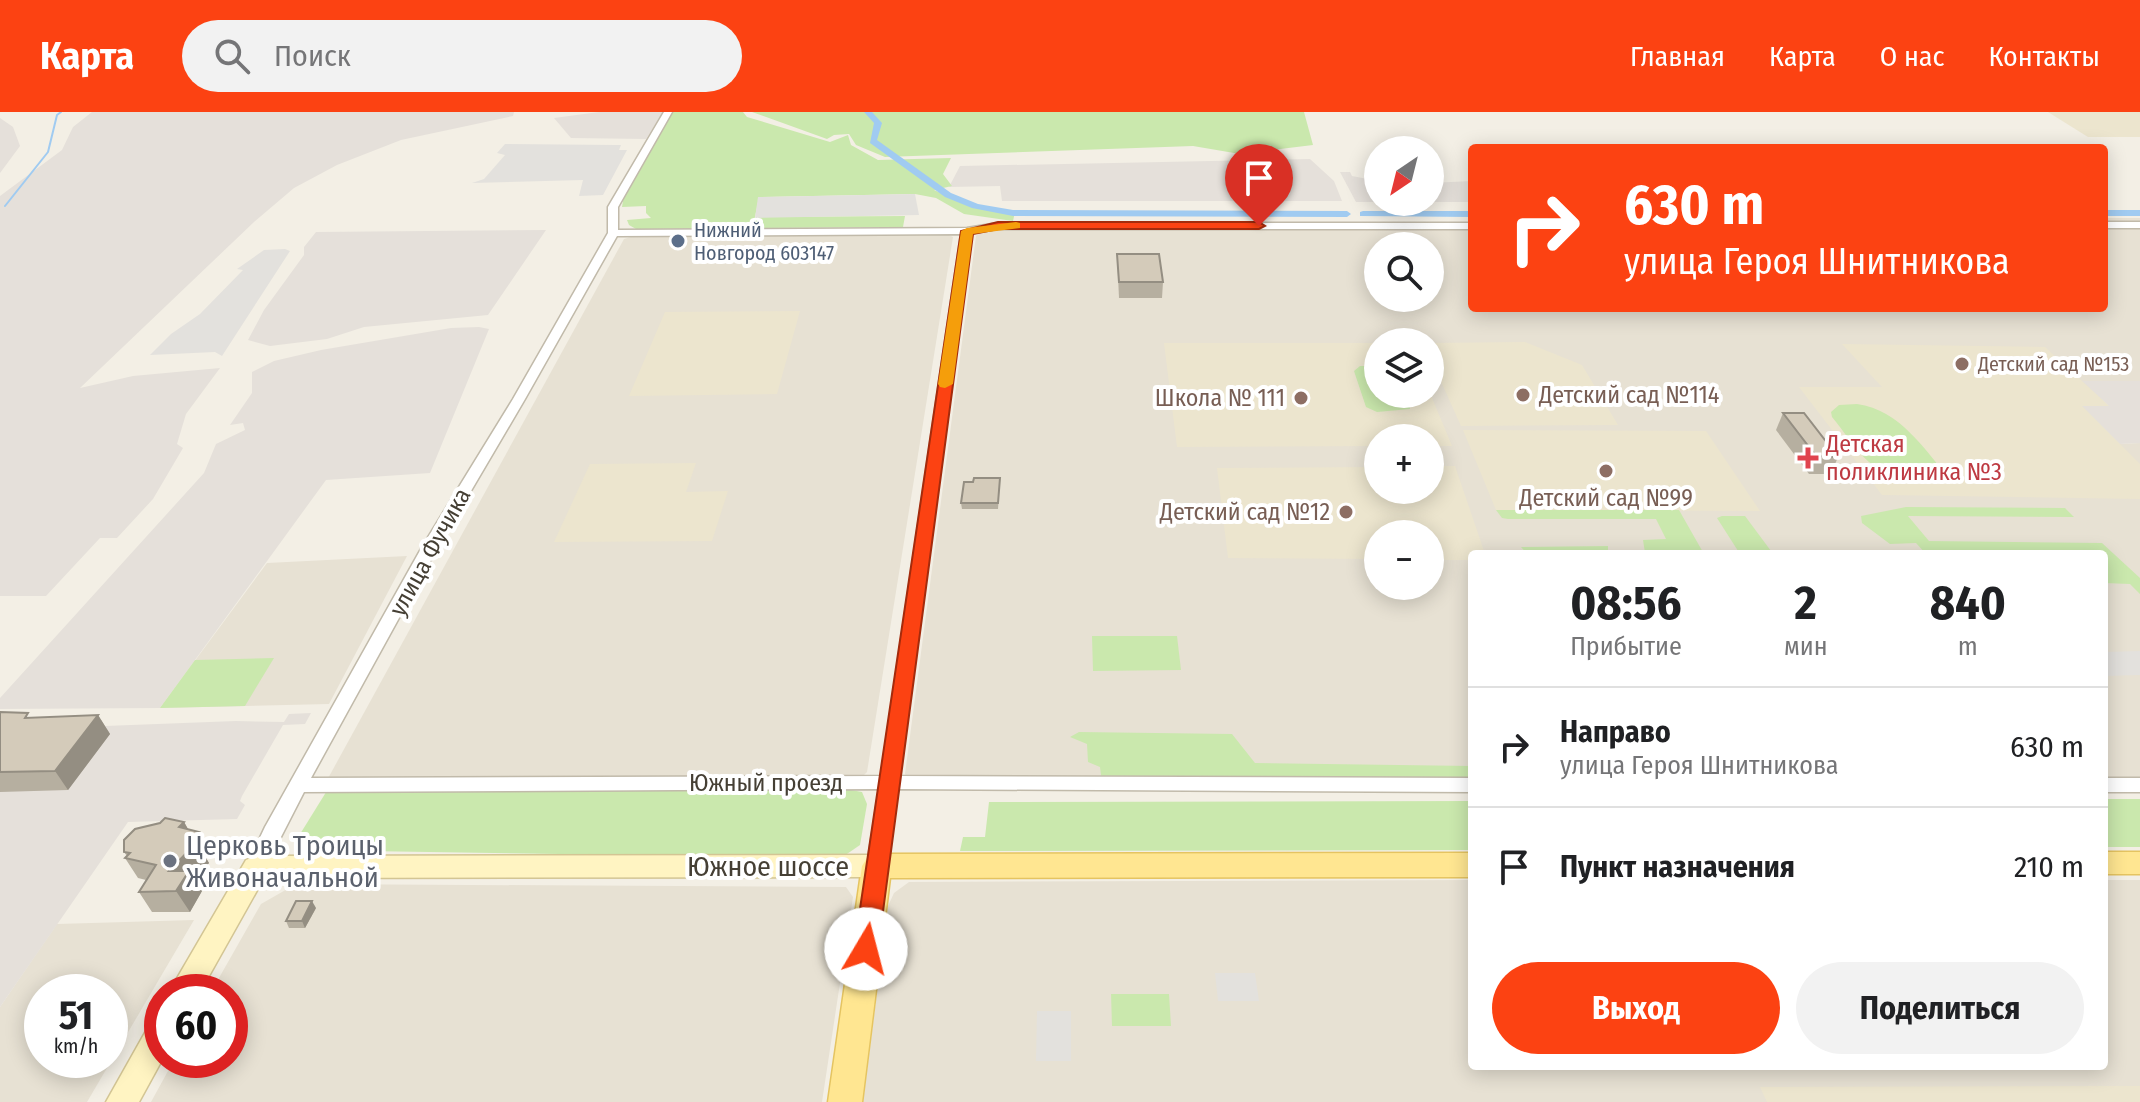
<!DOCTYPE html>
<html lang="ru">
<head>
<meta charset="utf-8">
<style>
	body { margin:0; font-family:"Fira Sans Condensed",sans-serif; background:#f2f2f2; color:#202124; height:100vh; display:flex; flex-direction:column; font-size:30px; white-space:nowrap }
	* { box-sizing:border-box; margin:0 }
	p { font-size:26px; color:#757577 }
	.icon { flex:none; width:44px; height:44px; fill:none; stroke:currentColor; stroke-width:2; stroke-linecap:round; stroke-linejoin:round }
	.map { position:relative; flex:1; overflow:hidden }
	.panel { position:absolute; left:1468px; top:438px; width:640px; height:520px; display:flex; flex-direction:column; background:#fff; border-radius:8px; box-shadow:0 4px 20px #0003 }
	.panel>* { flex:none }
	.hud { position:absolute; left:1468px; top:32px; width:640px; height:168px; border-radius:8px; box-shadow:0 4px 20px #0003; background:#fc4212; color:#fff; overflow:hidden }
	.needle { width:52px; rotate:215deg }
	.fabs { position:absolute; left:1364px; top:24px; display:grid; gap:16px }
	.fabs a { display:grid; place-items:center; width:80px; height:80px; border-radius:50%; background:#fff; box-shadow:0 4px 20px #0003; font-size:40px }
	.speed { position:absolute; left:24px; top:862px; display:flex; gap:16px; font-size:40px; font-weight:700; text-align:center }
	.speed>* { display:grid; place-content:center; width:104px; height:104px; border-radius:50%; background:#fff; box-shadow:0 4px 20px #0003; line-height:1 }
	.speed small { font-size:20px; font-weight:400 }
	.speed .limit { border:12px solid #d22; background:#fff; color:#111 }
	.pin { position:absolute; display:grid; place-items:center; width:68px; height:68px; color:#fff; margin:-82px -34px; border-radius:50% 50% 50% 0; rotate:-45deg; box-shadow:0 0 8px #0007 }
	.pin .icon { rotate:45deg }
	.me { position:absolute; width:88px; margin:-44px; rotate:8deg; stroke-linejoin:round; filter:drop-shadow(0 0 6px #0008) }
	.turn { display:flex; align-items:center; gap:28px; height:168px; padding:0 24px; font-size:36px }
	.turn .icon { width:104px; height:104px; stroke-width:2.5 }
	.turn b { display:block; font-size:56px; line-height:68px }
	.eta { display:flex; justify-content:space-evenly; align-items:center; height:136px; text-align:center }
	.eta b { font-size:48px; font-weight:700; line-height:56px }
	.action { display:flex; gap:16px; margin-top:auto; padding:16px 24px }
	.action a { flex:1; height:92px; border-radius:48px; background:#fc4212; color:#fff; font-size:32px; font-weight:700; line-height:92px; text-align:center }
	.action a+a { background:#f2f2f2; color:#202124 }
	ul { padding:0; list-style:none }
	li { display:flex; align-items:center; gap:24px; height:120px; padding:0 24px; border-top:2px solid #e0e0e0 }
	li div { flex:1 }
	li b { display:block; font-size:30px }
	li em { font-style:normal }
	header { display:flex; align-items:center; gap:48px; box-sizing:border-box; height:112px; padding:0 40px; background:#fc4212; color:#fff }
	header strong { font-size:38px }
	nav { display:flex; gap:44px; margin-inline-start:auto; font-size:28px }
	.search { width:560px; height:72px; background:#f2f2f2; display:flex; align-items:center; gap:20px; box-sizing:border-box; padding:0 28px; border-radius:44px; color:#757577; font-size:30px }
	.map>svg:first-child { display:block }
</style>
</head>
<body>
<header>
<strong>Карта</strong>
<div class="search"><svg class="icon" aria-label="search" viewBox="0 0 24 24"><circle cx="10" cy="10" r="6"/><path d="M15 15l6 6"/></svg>Поиск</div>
<nav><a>Главная</a><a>Карта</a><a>О нас</a><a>Контакты</a></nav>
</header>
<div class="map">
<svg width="2140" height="990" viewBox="0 0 2140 990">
	<rect width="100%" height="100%" fill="#f3efe5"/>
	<g fill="#e7e1d3" fill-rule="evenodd">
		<path d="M2104,106H2140V269H2083L2109,294L2082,293L2119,332L2140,331V674L2104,675V442H1472V672L909,668L905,662L976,124L980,120L995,116H1472V196H2104ZM1378,134H1430V186H1378ZM1378,230H1430V282H1378ZM1378,326H1430V378H1378ZM1378,422H1430V474H1378Z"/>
		<polygon points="945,121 953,125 867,660 863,664 326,670 624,127 637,123"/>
		<polygon points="407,444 329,592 160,596 267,451"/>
		<polygon points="1472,768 1472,954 2104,954 2104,768 2140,768 2140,990 863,990 888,794 894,781 909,770"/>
		<polygon points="306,772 846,775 853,785 822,990 151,990 174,948 230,948 230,880 211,880 261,792 289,776"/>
		<path d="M194,808L87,990H0V895L57,812ZM42,880H110V948H42Z"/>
	</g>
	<g fill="#e5e0da">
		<polygon points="92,0 514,0 513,4 401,28 337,53 294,76 254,110 80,276 133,264 220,256 186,302 177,332 183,336 153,387 117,426 100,426 46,484 0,484 0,84 62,38 73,15"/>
		<polygon points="599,0 663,0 646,27 571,26 554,6"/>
		<polygon points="0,6 13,15 20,34 0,61"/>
		<polygon points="1310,47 1334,69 1342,89 1002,89 1000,74 949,75 960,54"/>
		<polygon points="1340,60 1350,60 1352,64 1378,69 1378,90 1430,90 1430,71 1472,69 1472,90 1356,90"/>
		<polygon points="546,118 488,203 364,215 327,227 270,234 248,228 264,198 304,143 304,135 316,120"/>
		<polygon points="479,215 489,217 430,361 326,368 160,596 0,597 0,586 204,361 216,332 245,318 243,311 230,313 252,281 252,260 274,249 321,238 451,216"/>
		<polygon points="2082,269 2140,269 2140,331 2119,332 2081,293 2108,293"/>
		<polygon points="311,601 305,612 283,613 242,684 240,689 245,693 237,707 128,710 0,895 0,618 236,609 284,610 289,602"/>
	</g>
	<g fill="#ece5ce">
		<polygon points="2048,0 2140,0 2140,25 2088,25"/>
		<polygon points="800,199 777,282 629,284 665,200"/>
		<polygon points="1525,230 1582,253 1618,313 1461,314 1430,245 1430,231"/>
		<polygon points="1164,231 1378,231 1378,282 1430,281 1452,334 1430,334 1430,326 1378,326 1378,334 1177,335"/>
		<polygon points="1842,232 2045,235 2109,294 2082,294 2140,352 2140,387 1882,383 1799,275 1882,275"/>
		<polygon points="1463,318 1706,319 1760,399 1496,398"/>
		<polygon points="696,351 686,380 728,379 712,429 554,430 590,352"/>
		<polygon points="1430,354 1455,354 1485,442 1472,442 1472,448 1430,448 1430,422 1378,422 1378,447 1228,446 1217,356 1378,355 1378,378 1430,378"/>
		<polygon points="2140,974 2140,990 1767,990 1760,975"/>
	</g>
	<g fill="#cae8ad">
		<polygon points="672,0 743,0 747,5 830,30 848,23 851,33 878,48 951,46 943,62 952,74 934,78 968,93 1015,100 1013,109 964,102 936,86 915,82 759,85 755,105 905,104 903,115 636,117 629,113 627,108 651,106 646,101 646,94 622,95 625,77"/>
		<polygon points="752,0 1304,0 1313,33 1240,42 1193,34 885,45 856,33 849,22 834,23 827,27"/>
		<polygon points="1360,254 1378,254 1378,282 1407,282 1410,297 1377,300 1366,295 1354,259"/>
		<path d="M1857,292C1901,298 1924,338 1952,369H1946L1935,357C1919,371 1885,363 1869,350C1855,338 1844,319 1832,305L1831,300L1839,293Z"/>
		<polygon points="1906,395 2065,396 2074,405 1908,404 1929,429 2102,431 2140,466 2140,482 2130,472 2104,471 2104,442 1926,442 1916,431 1890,432 1862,411 1861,404"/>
		<polygon points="1496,398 1679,398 1704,442 1645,441 1643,428 1666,427 1656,407 1508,407 1502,406"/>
		<polygon points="1722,404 1745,404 1771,439 1764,442 1740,442 1717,406"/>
		<polygon points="1608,434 1608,442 1527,442 1521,435"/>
		<polygon points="1092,524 1177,524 1181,558 1093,559"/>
		<polygon points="274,546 245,594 160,596 195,548"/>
		<polygon points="1079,620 1232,622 1255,651 1472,654 1472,672 1102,671 1100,655 1088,650 1087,632 1070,625"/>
		<polygon points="328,677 851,678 862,680 867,692 860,733 844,744 831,746 300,738 296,735 297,727"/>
		<rect x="2104" y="687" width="36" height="48"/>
		<polygon points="1472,689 1472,738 960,739 963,725 985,725 989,690"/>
		<polygon points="1111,882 1169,882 1171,914 1112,914"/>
	</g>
	<g fill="#e3e1dd">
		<polygon points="505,32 615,33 621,33 619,38 627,38 603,83 579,84 583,68 472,71 484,67 505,43 497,41"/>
		<polygon points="915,82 919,103 755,106 758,85"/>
		<polygon points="285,137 290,139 222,244 215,240 150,243 171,222 200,202 243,158 237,157 264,138"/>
		<polygon points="2140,539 2140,563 2104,564 2104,540"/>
		<polygon points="1215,861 1255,861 1259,889 1218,889"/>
		<polygon points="1037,899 1071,899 1071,949 1036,949"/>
	</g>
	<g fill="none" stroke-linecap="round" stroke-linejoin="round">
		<polyline stroke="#a0cbf1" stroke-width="2" points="5,94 48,40 57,3 61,0"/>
		<g fill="#a0cbf1" fill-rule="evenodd">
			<polygon points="864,0 872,0 882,11 877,28 951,81 978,92 1013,98 1347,99 1351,102 1347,105 1013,104 972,96 945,85 870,31 874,11"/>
			<rect x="2104" y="98" width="36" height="6"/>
			<polygon points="1363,99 1472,99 1472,105 1360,104 1360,100"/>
		</g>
		<defs>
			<g id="street">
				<path d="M664,0H672L618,95V118L967,116L998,111H1472V117H998L972,121L899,664L1472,666V680L897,677L887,754L884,759L877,762L870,759L867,754L879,677L304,680L263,760L256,763L249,760L246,755L265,715L422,435L513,287L608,121V95ZM961,122L881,664L311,666L438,435L525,287L617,124Z"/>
				<rect x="2104" y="110" width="36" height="6"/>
				<rect x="2104" y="666" width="36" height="14"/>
			</g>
			<g id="secondary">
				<polygon points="877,743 887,747 891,754 887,761 877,765 264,766 200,880 169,880 246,748 256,744"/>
				<polygon points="162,906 162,948 139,990 106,990 151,910"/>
			</g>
			<g id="primary">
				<rect x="2104" y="740" width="36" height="22"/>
				<polygon points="1472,741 1472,765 890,766 862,990 828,990 862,754 867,746 877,742"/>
			</g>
		</defs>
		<use href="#street" stroke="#c1baaa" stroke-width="3"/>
		<use href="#secondary" stroke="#d3c594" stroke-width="3"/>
		<use href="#primary" stroke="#e5c461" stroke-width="3"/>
		<use href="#street" fill="#fff" fill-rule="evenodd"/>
		<use href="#secondary" fill="#fff4c2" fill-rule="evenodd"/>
		<use href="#primary" fill="#ffe691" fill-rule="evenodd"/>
	</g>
	<g fill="#b6afa0">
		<polygon points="1117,142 1163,170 1162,186 1119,186"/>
		<polygon points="1783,301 1838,345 1831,362 1809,362 1776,318"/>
		<polygon points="1000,366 998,397 962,397 961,391 973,370"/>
		<polygon points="0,600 32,606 98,603 110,622 68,678 0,680"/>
		<polygon points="184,710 188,717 212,740 206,746 209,751 194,767 202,779 190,800 152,800 139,780 146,768 138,766 125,746 127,744 124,740"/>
		<polygon points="316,796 305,816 289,816 286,809"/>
	</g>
	<g fill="#948e82">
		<polygon points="98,603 110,622 68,678 55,659"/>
		<polygon points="184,710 193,726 199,720 212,740 206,746 209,751 194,767 202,779 190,800 176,779 169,759 179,715"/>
		<polygon points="312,789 316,796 305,816 302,809"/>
	</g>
	<g fill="#d4cbba" stroke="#948e82" stroke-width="2">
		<polygon points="1117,142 1159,142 1163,170 1119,170"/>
		<polygon points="1783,301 1804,301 1838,345 1816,344"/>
		<polygon points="974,366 1000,366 998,391 961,391 964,370 973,370"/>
		<polygon points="0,600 28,601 25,606 98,603 55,659 0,660"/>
		<polygon points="165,706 184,710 179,715 199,720 190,729 197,730 169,759 189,759 176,779 139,780 156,753 125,746 130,741 124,740 124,728 135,717 160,711"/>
		<polygon points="296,789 312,789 302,809 286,809"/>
	</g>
	<polygon fill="#fc4212" stroke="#a42b0c" stroke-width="2" points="998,110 1259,110 1265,114 1259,117 998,117 973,122 878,837 875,844 866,847 858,844 854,837 961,119"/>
	<polygon fill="#f59e0b" points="1016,110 1020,111 1020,116 973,122 953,272 945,276 940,275 938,272 961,119 967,116"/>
	<circle fill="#5c6f8a" stroke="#fff" stroke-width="3" cx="678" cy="129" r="8"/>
	<g fill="#8d6e63" stroke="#fff" stroke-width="3">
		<circle cx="1962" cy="252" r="8"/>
		<circle cx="1523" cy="283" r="8"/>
		<circle cx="1301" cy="286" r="8"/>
		<circle cx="1606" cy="359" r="8"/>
		<circle cx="1346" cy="400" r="8"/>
	</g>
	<path fill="#e0444e" stroke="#fff" stroke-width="3" d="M1804 334h8v8h8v8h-8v8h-8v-8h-8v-8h8z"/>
	<circle fill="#6b7280" stroke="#fff" stroke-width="3" cx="170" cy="749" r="8"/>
	<g text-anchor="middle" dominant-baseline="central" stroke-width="8" stroke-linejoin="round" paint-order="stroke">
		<g font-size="20" fill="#4e5e75" stroke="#fff" text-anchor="start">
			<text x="694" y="118">Нижний<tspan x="694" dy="23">Новгород 603147</tspan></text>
		</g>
		<g font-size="20" fill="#785e54" stroke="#fff" text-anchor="start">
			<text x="1978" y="252">Детский сад №153</text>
		</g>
		<g font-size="24" fill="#785e54" stroke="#fff" text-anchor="end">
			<text x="1539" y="283" text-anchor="start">Детский сад №114</text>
			<text x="1285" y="286">Школа № 111</text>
			<text x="1606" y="386" text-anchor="middle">Детский сад №99</text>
			<text x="1330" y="400">Детский сад №12</text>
		</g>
		<g font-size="24" fill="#be3a42" stroke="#fff" text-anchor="start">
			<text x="1826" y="332">Детская<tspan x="1826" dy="28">поликлиника №3</tspan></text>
		</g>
		<g font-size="24" fill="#453f34" stroke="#fff">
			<text transform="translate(430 440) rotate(-61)">улица Фучика</text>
			<text x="766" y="671">Южный проезд</text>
		</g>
		<g font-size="28" fill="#5b616d" stroke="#fff" text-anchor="start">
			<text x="186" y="733">Церковь Троицы<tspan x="186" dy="32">Живоначальной</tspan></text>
		</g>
		<g font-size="28" fill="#453f34" stroke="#fff">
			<text x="768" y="754">Южное шоссе</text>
		</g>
	</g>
</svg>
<div class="fabs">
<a><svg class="needle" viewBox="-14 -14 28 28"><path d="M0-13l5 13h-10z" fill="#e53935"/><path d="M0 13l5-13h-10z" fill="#757577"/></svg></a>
<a><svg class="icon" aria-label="search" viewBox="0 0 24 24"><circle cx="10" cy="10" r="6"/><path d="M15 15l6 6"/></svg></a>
<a><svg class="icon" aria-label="layers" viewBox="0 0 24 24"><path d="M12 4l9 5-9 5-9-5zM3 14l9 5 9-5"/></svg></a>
<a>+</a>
<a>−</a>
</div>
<div class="speed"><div>51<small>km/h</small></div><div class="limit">60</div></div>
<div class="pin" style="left:1259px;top:114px;background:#d93025"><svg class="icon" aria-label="arrive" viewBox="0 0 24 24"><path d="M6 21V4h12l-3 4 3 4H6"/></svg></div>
<svg class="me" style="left:866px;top:837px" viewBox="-20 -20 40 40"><circle r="19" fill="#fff"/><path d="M0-13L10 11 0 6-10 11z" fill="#fc4212"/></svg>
<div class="hud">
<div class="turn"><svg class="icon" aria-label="right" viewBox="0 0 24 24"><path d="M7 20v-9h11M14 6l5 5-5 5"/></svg><div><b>630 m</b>улица Героя Шнитникова</div></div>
</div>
<section class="panel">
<div class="eta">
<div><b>08:56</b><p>Прибытие</p></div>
<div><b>2</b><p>мин</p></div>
<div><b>840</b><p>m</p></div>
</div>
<ul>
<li><svg class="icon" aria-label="right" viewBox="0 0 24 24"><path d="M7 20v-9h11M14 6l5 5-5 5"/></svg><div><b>Направо</b><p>улица Героя Шнитникова</p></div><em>630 m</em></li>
<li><svg class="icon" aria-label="arrive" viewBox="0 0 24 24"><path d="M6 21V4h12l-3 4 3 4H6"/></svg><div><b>Пункт назначения</b></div><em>210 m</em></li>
</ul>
<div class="action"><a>Выход</a><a>Поделиться</a></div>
</section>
</div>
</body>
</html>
